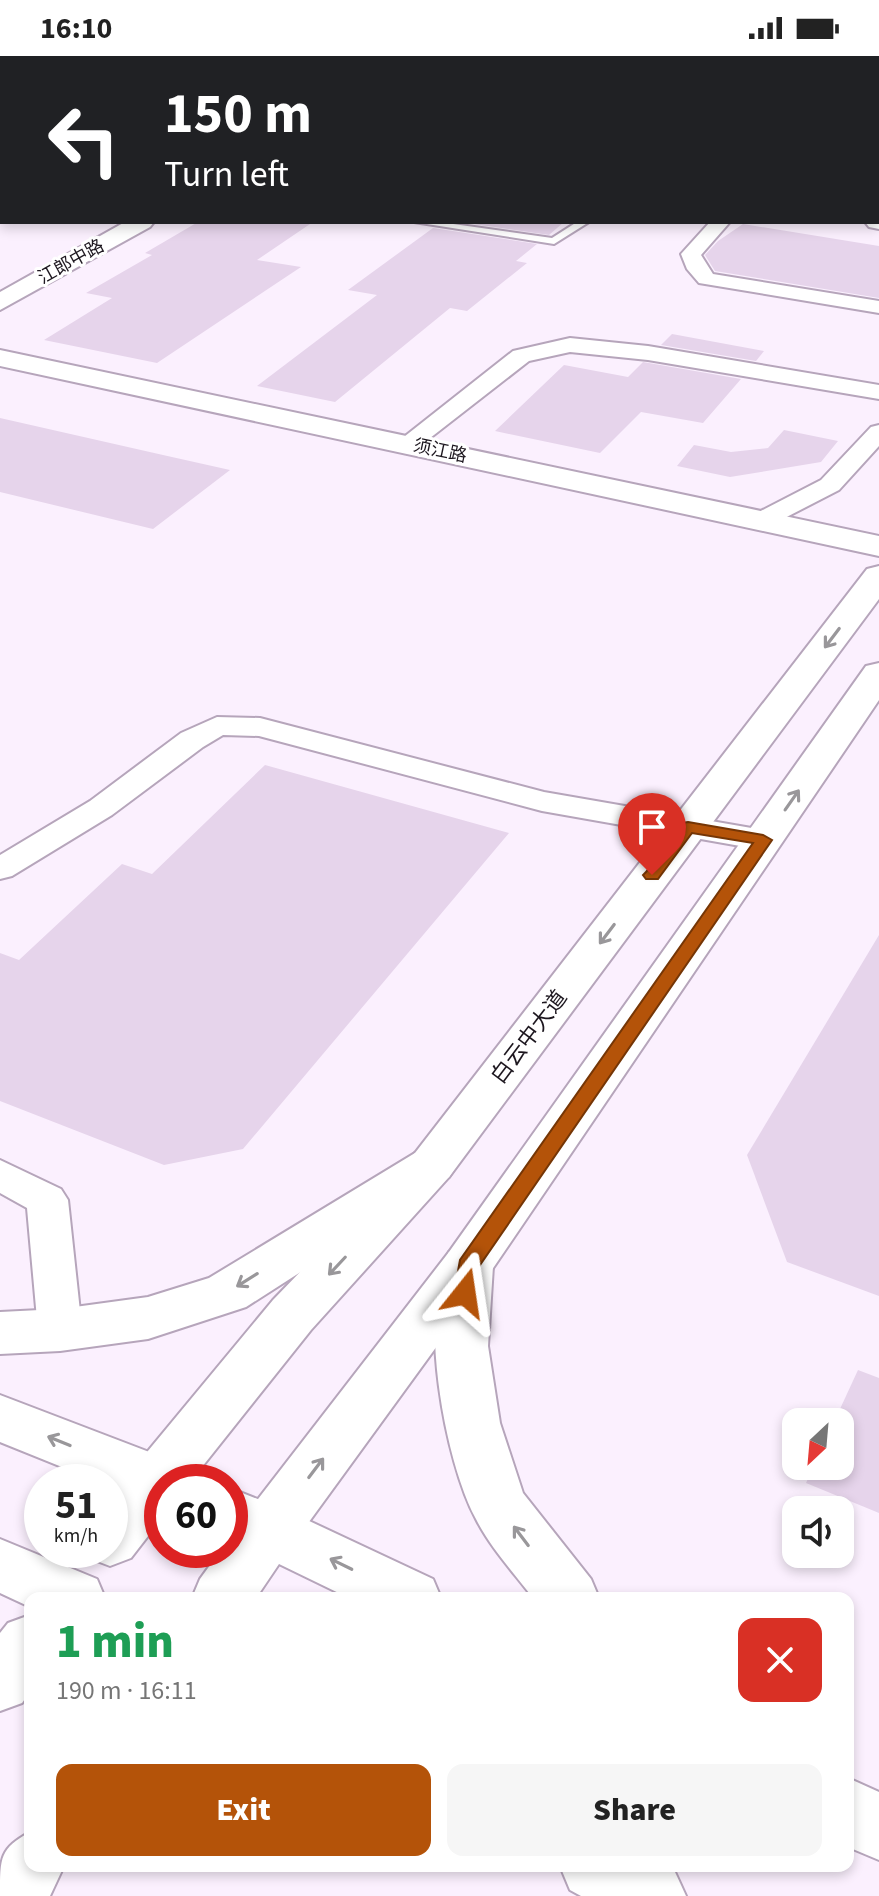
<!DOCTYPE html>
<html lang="en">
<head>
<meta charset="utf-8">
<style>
	body { margin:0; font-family:"Source Sans 3","Noto Sans SC",sans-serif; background:#f6f6f6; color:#222; height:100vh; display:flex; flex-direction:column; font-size:30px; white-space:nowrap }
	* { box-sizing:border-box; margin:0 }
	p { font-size:26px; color:#767676 }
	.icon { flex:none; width:44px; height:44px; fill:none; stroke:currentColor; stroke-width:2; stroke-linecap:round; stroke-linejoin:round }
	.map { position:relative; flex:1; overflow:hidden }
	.side { position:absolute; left:24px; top:1536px; width:830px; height:280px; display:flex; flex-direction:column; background:#fff; border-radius:16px; box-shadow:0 4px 12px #0003 }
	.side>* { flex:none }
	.top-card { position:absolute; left:0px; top:0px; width:880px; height:168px; box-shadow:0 4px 12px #0003; background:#202124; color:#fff; overflow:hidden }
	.needle { width:52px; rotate:206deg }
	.tools { position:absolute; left:782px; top:1352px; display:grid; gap:16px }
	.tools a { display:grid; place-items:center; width:72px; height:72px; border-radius:16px; background:#fff; box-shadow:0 4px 12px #0003; font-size:40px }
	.speed { position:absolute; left:24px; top:1408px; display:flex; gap:16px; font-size:40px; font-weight:700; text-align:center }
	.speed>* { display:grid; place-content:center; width:104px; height:104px; border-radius:50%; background:#fff; box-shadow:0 4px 12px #0003; line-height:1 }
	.speed small { font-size:20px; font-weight:400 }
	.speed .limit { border:12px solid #d22; background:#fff; color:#111 }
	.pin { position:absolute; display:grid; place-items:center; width:68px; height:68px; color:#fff; margin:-82px -34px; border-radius:50% 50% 50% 0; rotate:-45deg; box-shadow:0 0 8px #0007 }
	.pin .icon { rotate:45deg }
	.me { position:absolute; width:88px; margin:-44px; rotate:15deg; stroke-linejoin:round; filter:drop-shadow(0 0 6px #0008) }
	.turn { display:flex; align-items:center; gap:28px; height:168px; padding:0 32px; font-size:36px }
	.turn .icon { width:104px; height:104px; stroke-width:2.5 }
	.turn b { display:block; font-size:56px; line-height:68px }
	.round { display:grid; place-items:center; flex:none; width:84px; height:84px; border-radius:16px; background:#f6f6f6 }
	.overview { display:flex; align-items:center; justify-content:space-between; height:136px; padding:0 32px }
	h1 { font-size:48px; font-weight:800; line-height:60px; color:#1e9e55 }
	.primary-button { display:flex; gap:16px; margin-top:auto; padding:16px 32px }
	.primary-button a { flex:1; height:92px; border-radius:16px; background:#b45309; color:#fff; font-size:32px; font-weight:800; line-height:92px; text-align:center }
	.primary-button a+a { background:#f6f6f6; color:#222 }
	.status { display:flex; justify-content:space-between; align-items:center; height:56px; padding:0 40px; background:#fff; direction:ltr }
	.status svg { height:22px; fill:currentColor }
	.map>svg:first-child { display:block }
</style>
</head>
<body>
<div class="status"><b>16:10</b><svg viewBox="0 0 49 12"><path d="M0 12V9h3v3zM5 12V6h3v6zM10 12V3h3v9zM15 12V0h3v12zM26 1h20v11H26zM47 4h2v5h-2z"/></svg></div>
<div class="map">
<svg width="879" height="1840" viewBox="0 0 879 1840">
	<rect width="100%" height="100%" fill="#fbf0fe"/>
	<g fill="#e6d4eb">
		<polygon points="198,166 313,166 257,204 301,211 157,307 44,284 112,242 86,237 152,199 145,197"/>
		<polygon points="460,166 564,166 549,179"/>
		<polygon points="743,168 879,190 879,242 715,215 705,199 718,185"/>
		<polygon points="433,172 537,188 516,205 527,207 467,255 450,252 335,346 257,330 377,239 348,234"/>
		<polygon points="672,278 764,295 756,305 661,289"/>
		<polygon points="643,306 741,323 703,367 641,356 600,397 495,375 564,309 628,321"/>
		<polygon points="0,362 163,399 230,414 153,473 0,436"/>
		<polygon points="784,374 838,385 821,406 730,421 677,410 694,389 731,396 768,392"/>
		<polygon points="265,709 509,777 243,1093 164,1109 0,1045 0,897 19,904 122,808 152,818"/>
		<polygon points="879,879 879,1240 787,1206 747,1099"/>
		<polygon points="858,1314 879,1322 879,1457 806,1427 814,1410 840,1410 840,1366 834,1366"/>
	</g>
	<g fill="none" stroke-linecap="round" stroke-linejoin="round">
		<defs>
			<polygon id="lane" points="414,166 439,166 552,182 577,166 589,166 554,188"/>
			<g id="street">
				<polygon points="0,66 2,66 0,77"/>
				<rect x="878" y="83" width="1" height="10"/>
				<polygon points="710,166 730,166 701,199 713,218 879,245 879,257 699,227 687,213 681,198"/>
				<polygon points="570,282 648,290 879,329 879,343 648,304 570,296 529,305 416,393 398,393 395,388 513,295"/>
				<polygon points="879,369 879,390 839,434 773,468 755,468 751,463 755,458 821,424 871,371"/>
				<polygon points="217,661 260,662 544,736 763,774 775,777 779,784 775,791 763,794 542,755 259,680 223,679 203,691 112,759 12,820 0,823 0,799 90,745 181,677"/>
				<polygon points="0,1104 61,1133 68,1144 82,1274 76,1286 60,1291 44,1286 38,1274 27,1152 0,1137"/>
			</g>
			<g id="secondary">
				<rect x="0" y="27" width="2" height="12"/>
				<polygon points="879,159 879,173 869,171 865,166 878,166"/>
				<polygon points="125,166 154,166 150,171 0,254 0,236"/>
				<polygon points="0,294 879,480 879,500 0,310"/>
				<polygon points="879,510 879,543 449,1121 311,1274 190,1426 162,1426 162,1447 138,1441 129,1424 138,1407 273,1244 415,1097 867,513"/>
				<polygon points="879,607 879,644 485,1224 290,1492 269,1500 248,1492 239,1474 248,1456 449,1196 866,610"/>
			</g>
			<g id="primary">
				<polygon points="432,1091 449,1097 457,1109 449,1121 246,1251 148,1283 60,1295 0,1298 0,1256 60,1253 148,1241 209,1222 415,1097"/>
				<path d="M467,1190L485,1196L493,1210L488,1290L500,1367L523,1437L591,1523L599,1542H533C514,1517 490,1491 476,1463C445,1406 417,1254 449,1196Z"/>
				<polygon points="0,1339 178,1407 191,1426 162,1426 162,1462 131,1502 110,1510 89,1502 85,1494 110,1494 110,1440 116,1433 110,1431 110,1426 99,1426 0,1386"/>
				<polygon points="230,1432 290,1456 433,1523 441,1542 349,1542 279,1508 256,1542 192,1542 200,1523 221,1494 230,1494"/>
				<polygon points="0,1483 97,1523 105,1542 30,1542 30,1551 0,1537"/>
				<polygon points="30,1559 30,1636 22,1647 0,1655 0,1577 8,1567"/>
				<polygon points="848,1722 879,1736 879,1804 848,1791"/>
				<path d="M30,1776V1810H64L50,1840H0C0,1800 0,1793 30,1776Z"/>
				<polygon points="560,1810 665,1810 675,1816 686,1840 581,1840 570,1834"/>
			</g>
		</defs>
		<use href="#lane" stroke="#b6a5bb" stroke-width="4"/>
		<use href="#street" stroke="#b6a5bb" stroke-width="4"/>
		<use href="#secondary" stroke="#b6a5bb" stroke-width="4"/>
		<use href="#primary" stroke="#b6a5bb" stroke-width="4"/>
		<use href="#lane" fill="#fff" fill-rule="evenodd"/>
		<use href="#street" fill="#fff" fill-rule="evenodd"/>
		<use href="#secondary" fill="#fff" fill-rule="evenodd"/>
		<use href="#primary" fill="#fff" fill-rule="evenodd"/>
	</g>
	<defs><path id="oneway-shaft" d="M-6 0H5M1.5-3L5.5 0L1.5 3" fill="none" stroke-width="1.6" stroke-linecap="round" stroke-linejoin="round" transform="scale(2)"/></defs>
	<g stroke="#99979a">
		<use href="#oneway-shaft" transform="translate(832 582) rotate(127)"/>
		<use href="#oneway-shaft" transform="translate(792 744) rotate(-55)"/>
		<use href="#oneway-shaft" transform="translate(607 878) rotate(127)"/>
		<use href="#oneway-shaft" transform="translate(337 1210) rotate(133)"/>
		<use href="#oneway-shaft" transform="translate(247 1224) rotate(148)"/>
		<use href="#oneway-shaft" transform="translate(59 1385) rotate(-158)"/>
		<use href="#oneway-shaft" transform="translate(316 1412) rotate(-53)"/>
		<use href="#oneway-shaft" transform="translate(521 1480) rotate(-127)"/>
		<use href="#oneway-shaft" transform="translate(341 1508) rotate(-154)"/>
	</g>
	<polygon fill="#b45309" stroke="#753606" stroke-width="2" points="688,766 763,779 772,784 478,1212 473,1243 465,1245 457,1243 454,1237 460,1204 753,787 692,777 658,823 646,823 643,819 646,816 682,767"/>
	<g text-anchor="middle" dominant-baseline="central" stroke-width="6" stroke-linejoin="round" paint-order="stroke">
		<g font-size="18" fill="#1d171f" stroke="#fff">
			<text transform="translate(71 206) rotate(-29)">江郎中路</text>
			<text transform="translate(440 395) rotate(12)">须江路</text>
		</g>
		<g font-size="22" fill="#1d171f" stroke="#fff">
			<text transform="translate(529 981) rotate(-53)">白云中大道</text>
		</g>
	</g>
</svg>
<div class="tools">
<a><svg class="needle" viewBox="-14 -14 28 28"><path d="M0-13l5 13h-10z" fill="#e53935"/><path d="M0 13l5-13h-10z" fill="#767676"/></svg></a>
<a><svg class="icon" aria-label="sound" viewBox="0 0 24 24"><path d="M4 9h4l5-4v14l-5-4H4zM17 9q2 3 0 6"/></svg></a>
</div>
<div class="speed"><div>51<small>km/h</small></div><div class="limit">60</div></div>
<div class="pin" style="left:652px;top:819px;background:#d93025"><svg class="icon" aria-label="arrive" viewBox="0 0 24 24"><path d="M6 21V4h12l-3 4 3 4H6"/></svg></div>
<svg class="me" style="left:465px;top:1237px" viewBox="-20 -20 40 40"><path d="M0-17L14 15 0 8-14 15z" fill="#b45309" stroke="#fff" stroke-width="4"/></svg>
<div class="top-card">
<div class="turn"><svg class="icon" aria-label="left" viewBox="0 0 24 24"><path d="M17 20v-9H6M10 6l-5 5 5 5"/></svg><div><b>150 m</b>Turn left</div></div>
</div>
<section class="side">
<div class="overview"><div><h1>1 min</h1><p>190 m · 16:11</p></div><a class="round" style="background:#d93025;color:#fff"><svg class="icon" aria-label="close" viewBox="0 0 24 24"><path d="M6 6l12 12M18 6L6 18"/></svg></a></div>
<div class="primary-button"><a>Exit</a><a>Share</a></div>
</section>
</div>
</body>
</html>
